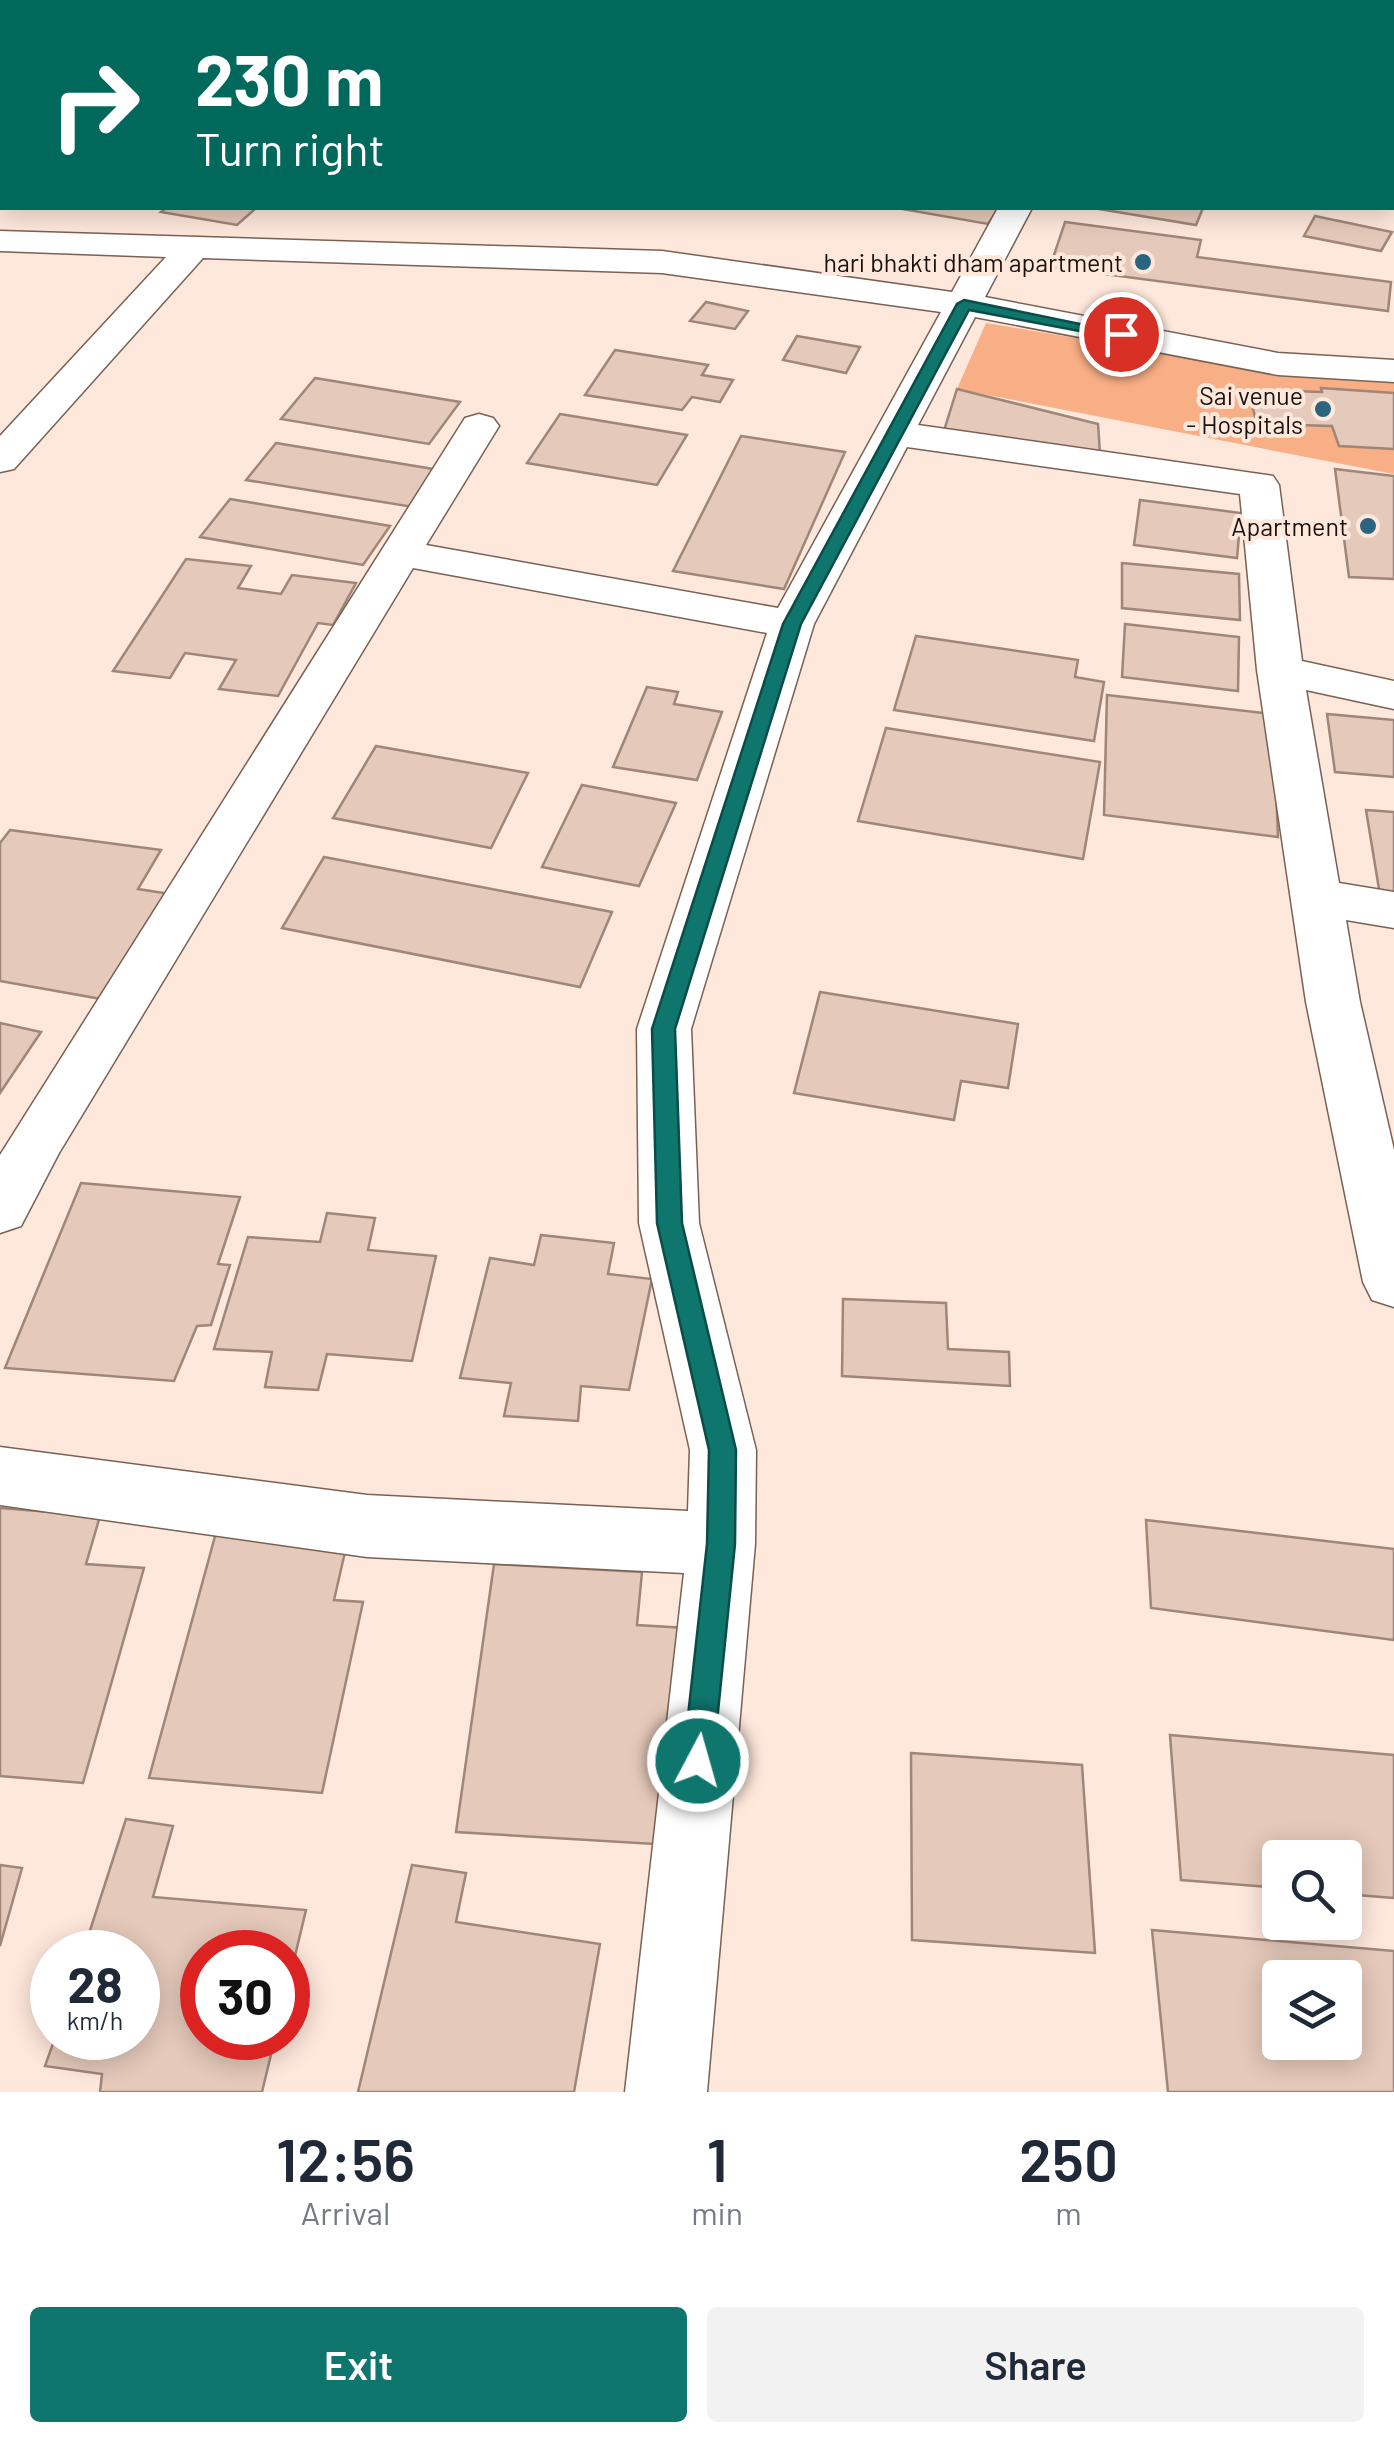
<!DOCTYPE html>
<html lang="en">
<head>
<meta charset="utf-8">
<style>
	body { margin:0; font-family:Barlow,sans-serif; background:#f2f2f3; color:#1f2937; height:100vh; display:flex; flex-direction:column; font-size:38px; white-space:nowrap }
	* { box-sizing:border-box; margin:0 }
	p { font-size:32px; color:#747a83 }
	.icon { flex:none; width:55px; height:55px; fill:none; stroke:currentColor; stroke-width:2; stroke-linecap:round; stroke-linejoin:round }
	.map { position:relative; height:2092px; overflow:hidden }
	.drawer { display:flex; flex-direction:column; background:#fff; flex:1 }
	.drawer>* { flex:none }
	.hud { position:absolute; left:0px; top:0px; width:1395px; height:210px; box-shadow:0 5px 25px #0003; background:#00695c; color:#fff; overflow:hidden }
	.fabs { position:absolute; left:1262px; top:1840px; display:grid; gap:20px }
	.fabs a { display:grid; place-items:center; width:100px; height:100px; border-radius:10px; background:#fff; box-shadow:0 5px 25px #0003; font-size:50px }
	.speed { position:absolute; left:30px; top:1930px; display:flex; gap:20px; font-size:50px; font-weight:700; text-align:center }
	.speed>* { display:grid; place-content:center; width:130px; height:130px; border-radius:50%; background:#fff; box-shadow:0 5px 25px #0003; line-height:1 }
	.speed small { font-size:25px; font-weight:400 }
	.speed .limit { border:15px solid #d22; background:#fff; color:#111 }
	.pin { position:absolute; display:grid; place-items:center; width:85px; height:85px; color:#fff; margin:-42px; border:5px solid #fff; border-radius:50%; box-shadow:0 2px 10px #0007 }
	.me { position:absolute; width:110px; margin:-55px; rotate:6deg; stroke-linejoin:round; filter:drop-shadow(0 0 8px #0008) }
	.turn { display:flex; align-items:center; gap:35px; height:210px; padding:0 30px; font-size:45px }
	.turn .icon { width:130px; height:130px; stroke-width:2.5 }
	.turn b { display:block; font-size:70px; line-height:85px }
	.eta { display:flex; justify-content:space-evenly; align-items:center; height:170px; text-align:center }
	.eta b { font-size:60px; font-weight:600; line-height:70px }
	.button { display:flex; gap:20px; margin-top:auto; padding:20px 30px }
	.button a { flex:1; height:115px; border-radius:10px; background:#0f766e; color:#fff; font-size:40px; font-weight:600; line-height:115px; text-align:center }
	.button a+a { background:#f2f2f3; color:#1f2937 }
	.map>svg:first-child { display:block }
</style>
</head>
<body>
<div class="map">
<svg width="1394" height="2092" viewBox="0 0 1394 2092">
	<rect width="100%" height="100%" fill="#fee7db"/>
	<polygon fill="#f8af86" points="986,323 1225,363 1394,373 1394,474 957,389"/>
	<g fill="#e5c9ba" stroke="#9f8678" stroke-width="2.5" fill-rule="evenodd">
		<polygon points="206,0 351,0 203,2"/>
		<polygon points="896,0 1033,0 1049,2 894,2"/>
		<polygon points="166,208 256,208 237,225 161,212"/>
		<polygon points="897,208 999,208 988,224"/>
		<polygon points="1093,208 1203,208 1196,225"/>
		<polygon points="1315,216 1392,232 1381,251 1304,236"/>
		<polygon points="1065,222 1201,240 1197,257 1391,282 1388,311 1050,267"/>
		<polygon points="706,302 748,311 735,329 690,321"/>
		<polygon points="797,336 860,347 846,373 783,360"/>
		<polygon points="615,350 708,365 702,375 733,380 720,402 692,397 682,410 585,395"/>
		<polygon points="315,378 460,402 429,444 281,419"/>
		<polygon points="1321,388 1394,393 1394,449 1339,446 1332,426 1257,424 1248,390 1322,392"/>
		<polygon points="957,389 1098,424 1100,454 943,434"/>
		<polygon points="560,414 687,435 657,485 527,463"/>
		<polygon points="741,436 845,452 784,589 673,571"/>
		<polygon points="276,443 439,470 413,507 246,480"/>
		<polygon points="1335,469 1394,476 1394,579 1349,577"/>
		<polygon points="230,499 390,526 363,565 200,537"/>
		<polygon points="1140,500 1241,513 1237,558 1134,545"/>
		<polygon points="186,559 251,566 238,588 281,594 292,575 356,583 333,625 318,623 278,696 219,689 236,660 185,653 170,678 113,671"/>
		<polygon points="1122,563 1239,574 1240,620 1122,608"/>
		<polygon points="1125,624 1239,637 1238,691 1122,677"/>
		<polygon points="916,636 1078,660 1075,677 1104,682 1094,741 894,710"/>
		<polygon points="647,687 678,692 674,704 722,712 697,780 613,767"/>
		<polygon points="1107,695 1273,714 1278,837 1104,815"/>
		<polygon points="1327,714 1394,720 1394,777 1335,772"/>
		<polygon points="886,728 1100,762 1083,859 858,821"/>
		<polygon points="376,746 528,773 491,848 333,818"/>
		<polygon points="582,785 676,803 639,886 542,867"/>
		<polygon points="1366,810 1394,812 1394,902 1381,901"/>
		<polygon points="10,830 161,850 138,889 170,894 107,1000 0,981 0,843"/>
		<polygon points="324,857 612,912 580,987 282,928"/>
		<polygon points="820,992 1018,1024 1008,1088 961,1081 954,1120 794,1093"/>
		<polygon points="0,1023 41,1032 0,1093"/>
		<polygon points="81,1183 240,1197 218,1264 230,1265 211,1325 197,1326 174,1381 5,1368"/>
		<polygon points="327,1213 375,1218 368,1250 436,1256 412,1361 327,1354 318,1390 265,1387 272,1352 214,1349 248,1237 320,1242"/>
		<polygon points="541,1235 614,1243 608,1274 652,1279 629,1390 581,1386 578,1421 504,1416 511,1383 460,1378 490,1258 534,1265"/>
		<polygon points="843,1299 946,1303 948,1349 1009,1352 1010,1386 842,1376"/>
		<polygon points="0,1508 100,1516 86,1564 144,1568 83,1783 0,1776"/>
		<polygon points="1146,1520 1394,1549 1394,1640 1151,1608"/>
		<polygon points="217,1529 348,1539 334,1600 363,1602 322,1793 149,1778"/>
		<polygon points="494,1564 642,1572 637,1625 686,1628 671,1845 456,1832"/>
		<polygon points="1170,1735 1394,1755 1394,1898 1345,1894 1345,1858 1280,1858 1280,1888 1181,1880"/>
		<polygon points="911,1753 1082,1765 1095,1953 912,1940"/>
		<polygon points="126,1819 173,1826 153,1897 306,1910 288,1985 288,1952 202,1952 202,2038 275,2038 262,2092 100,2092 102,2074 45,2066 55,2038 138,2038 138,1952 83,1952"/>
		<polygon points="0,1865 22,1868 0,1946"/>
		<polygon points="412,1865 466,1873 456,1922 600,1944 574,2092 358,2092"/>
		<path d="M1152,1930L1394,1951V2092H1168ZM1280,1978H1345V2042H1280Z"/>
	</g>
	<g fill="none" stroke-linecap="round" stroke-linejoin="round">
		<defs>
			<g id="minor">
				<polygon points="71,0 111,0 112,2 73,2"/>
				<polygon points="998,208 1032,208 985,297 1278,353 1394,360 1394,382 1278,375 975,317 918,425 1273,476 1279,485 1302,661 1394,681 1394,709 1306,690 1339,883 1394,892 1394,928 1346,920 1360,1002 1394,1150 1394,1307 1372,1300 1363,1282 1306,1002 1257,670 1240,494 907,447 814,624 691,1029 699,1223 756,1450 755,1544 707,2092 625,2092 684,1573 367,1557 0,1505 0,1447 367,1495 688,1511 690,1450 639,1223 637,1029 767,633 413,568 59,1153 21,1226 0,1233 0,1155 465,418 479,414 493,418 499,426 426,545 778,608 941,312 662,273 203,258 14,469 0,472 0,436 166,257 0,251 0,231 662,251 952,292"/>
			</g>
		</defs>
		<use href="#minor" stroke="#796154" stroke-width="3"/>
		<use href="#minor" fill="#fff" fill-rule="evenodd"/>
	</g>
	<polygon fill="#0f766e" stroke="#0a4d48" stroke-width="2.5" points="964,300 1129,334 1121,339 969,310 801,624 675,1029 682,1223 736,1450 735,1544 713,1761 709,1771 698,1776 687,1771 683,1761 707,1544 709,1450 657,1223 652,1029 783,624 957,304"/>
	<g fill="#2b647e" stroke="#fee7db" stroke-width="4">
		<circle cx="1143" cy="262" r="10"/>
		<circle cx="1323" cy="409" r="10"/>
		<circle cx="1368" cy="526" r="10"/>
	</g>
	<g text-anchor="middle" dominant-baseline="central" stroke-width="8" stroke-linejoin="round" paint-order="stroke">
		<g font-size="25" fill="#1a110c" stroke="#fee7db" text-anchor="end">
			<text x="1123" y="262">hari bhakti dham apartment</text>
			<text x="1303" y="395">Sai venue<tspan x="1303" dy="29">- Hospitals</tspan></text>
			<text x="1348" y="526">Apartment</text>
		</g>
	</g>
</svg>
<div class="fabs">
<a><svg class="icon" aria-label="search" viewBox="0 0 24 24"><circle cx="10" cy="10" r="6"/><path d="M15 15l6 6"/></svg></a>
<a><svg class="icon" aria-label="layers" viewBox="0 0 24 24"><path d="M12 4l9 5-9 5-9-5zM3 14l9 5 9-5"/></svg></a>
</div>
<div class="speed"><div>28<small>km/h</small></div><div class="limit">30</div></div>
<div class="pin" style="left:1121px;top:334px;background:#d93025"><svg class="icon" aria-label="arrive" viewBox="0 0 24 24"><path d="M6 21V4h12l-3 4 3 4H6"/></svg></div>
<svg class="me" style="left:698px;top:1761px" viewBox="-20 -20 40 40"><circle r="17" fill="#0f766e" stroke="#fff" stroke-width="3"/><path d="M0-11L8 9 0 5-8 9z" fill="#fff"/></svg>
<div class="hud">
<div class="turn"><svg class="icon" aria-label="right" viewBox="0 0 24 24"><path d="M7 20v-9h11M14 6l5 5-5 5"/></svg><div><b>230 m</b>Turn right</div></div>
</div>
</div>
<section class="drawer">
<div class="eta">
<div><b>12:56</b><p>Arrival</p></div>
<div><b>1</b><p>min</p></div>
<div><b>250</b><p>m</p></div>
</div>
<div class="button"><a>Exit</a><a>Share</a></div>
</section>
</body>
</html>
